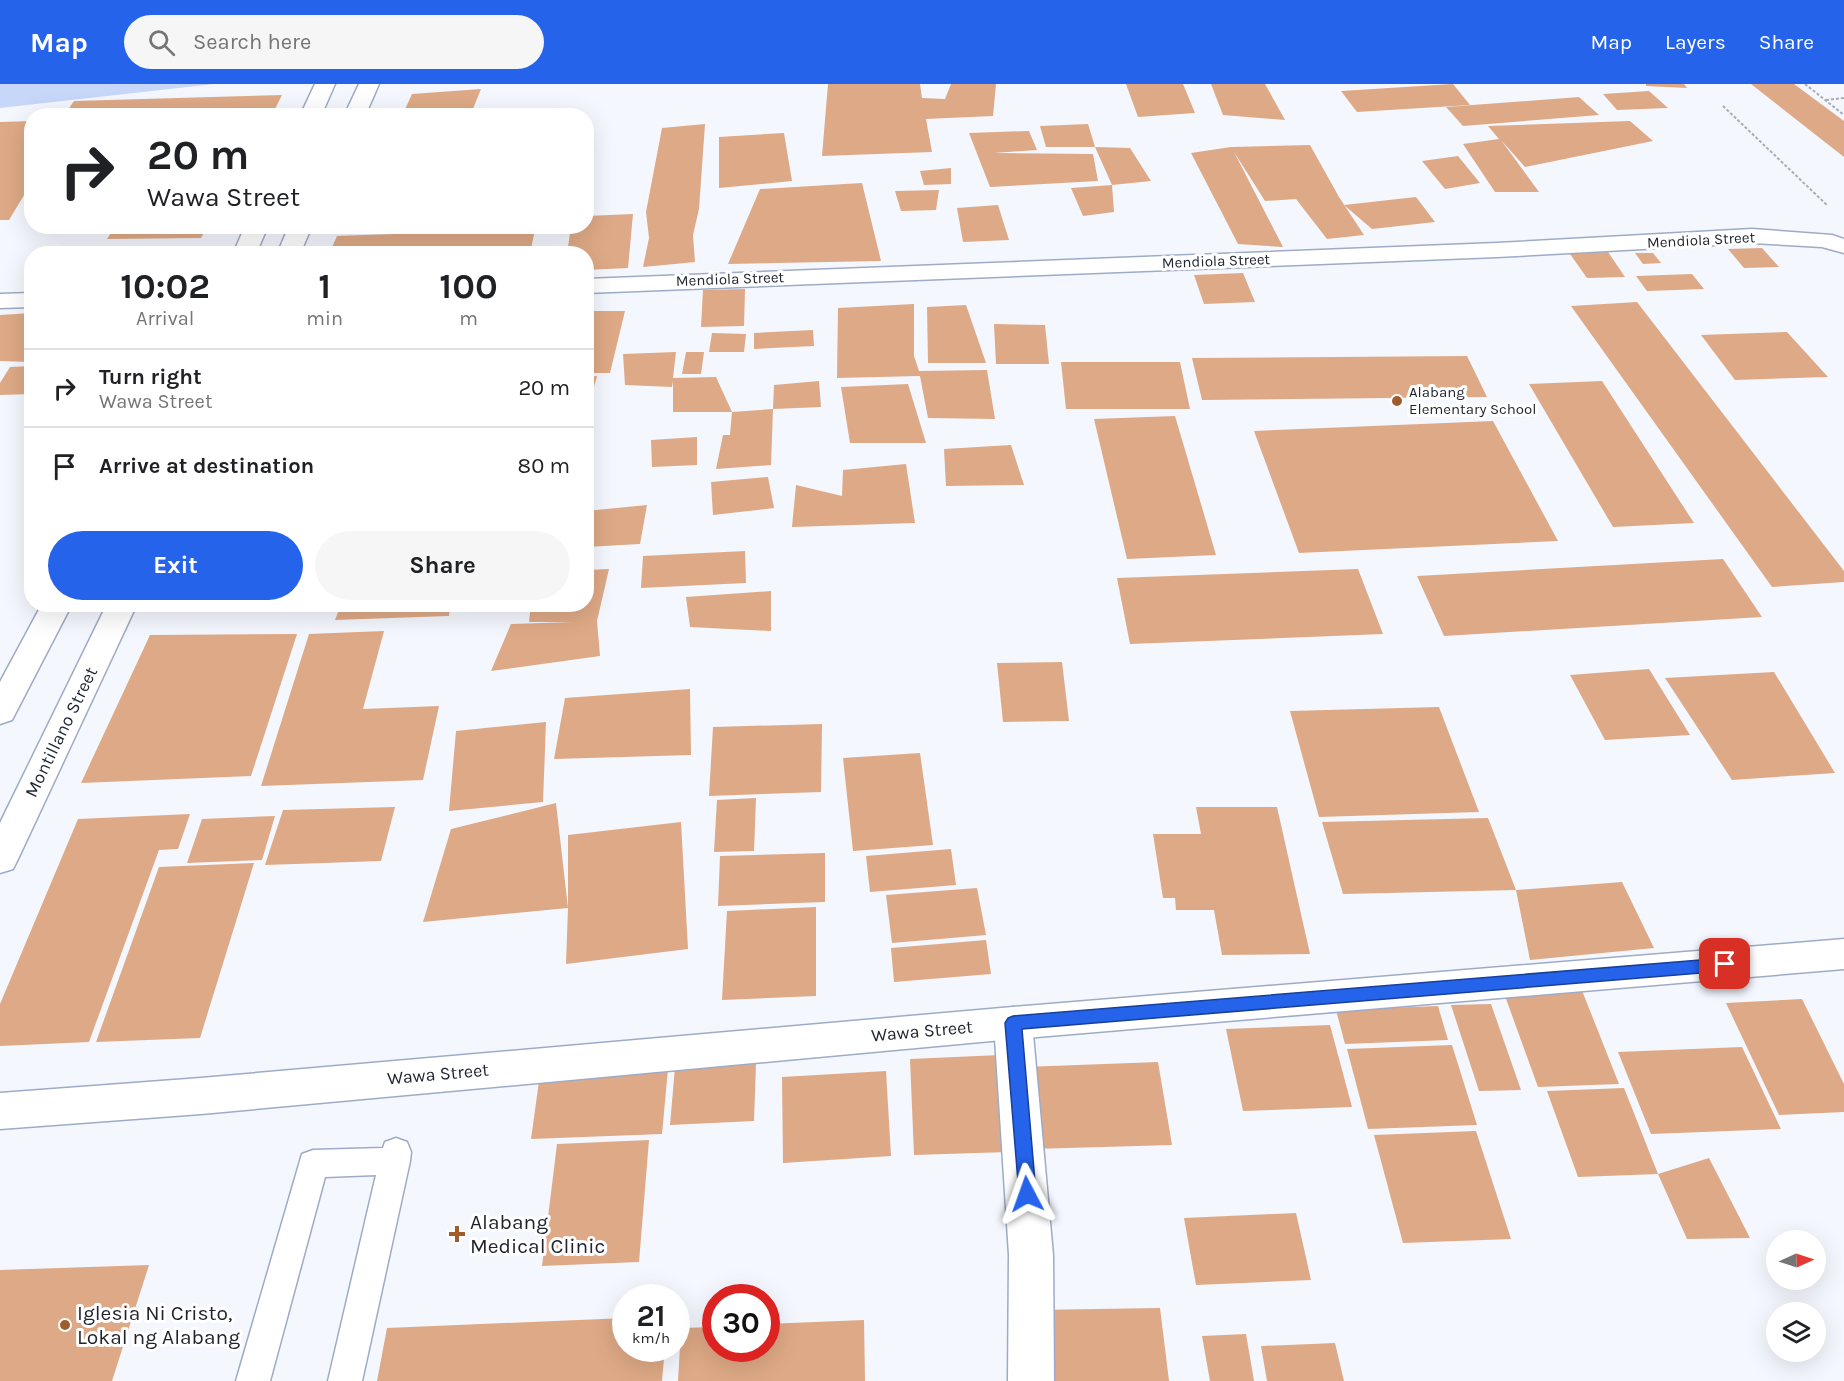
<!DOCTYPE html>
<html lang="en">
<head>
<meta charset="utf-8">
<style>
	body { margin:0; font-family:Karla,sans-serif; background:#f6f6f6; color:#202124; height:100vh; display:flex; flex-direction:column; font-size:22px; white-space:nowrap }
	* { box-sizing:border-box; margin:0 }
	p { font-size:20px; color:#757577 }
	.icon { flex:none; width:33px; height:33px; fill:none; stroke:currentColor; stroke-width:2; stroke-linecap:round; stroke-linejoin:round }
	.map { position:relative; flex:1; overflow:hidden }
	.side { position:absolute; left:24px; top:162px; width:570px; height:366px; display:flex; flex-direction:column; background:#fff; border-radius:24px; box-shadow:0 6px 24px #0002 }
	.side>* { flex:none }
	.top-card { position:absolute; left:24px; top:24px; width:570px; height:126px; border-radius:24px; box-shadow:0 6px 24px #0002; background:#fff; color:#202124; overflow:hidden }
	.needle { width:39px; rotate:87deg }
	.tools { position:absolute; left:1766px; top:1146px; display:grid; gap:12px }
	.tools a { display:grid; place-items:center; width:60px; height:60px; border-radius:50%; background:#fff; box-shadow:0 6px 24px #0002; font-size:30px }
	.speed { position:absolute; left:612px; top:1200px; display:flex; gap:12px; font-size:30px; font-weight:700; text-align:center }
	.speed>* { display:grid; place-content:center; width:78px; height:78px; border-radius:50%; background:#fff; box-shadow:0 6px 24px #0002; line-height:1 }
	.speed small { font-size:15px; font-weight:400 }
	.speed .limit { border:9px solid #d22; background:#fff; color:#111 }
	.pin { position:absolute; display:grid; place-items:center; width:51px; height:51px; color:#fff; margin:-26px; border-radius:12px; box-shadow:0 3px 9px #0006 }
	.me { position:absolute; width:66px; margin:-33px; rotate:356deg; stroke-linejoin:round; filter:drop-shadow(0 0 4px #0008) }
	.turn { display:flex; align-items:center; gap:21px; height:126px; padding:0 24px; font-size:27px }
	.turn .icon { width:78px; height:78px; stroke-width:2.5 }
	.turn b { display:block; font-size:42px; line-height:51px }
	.eta { display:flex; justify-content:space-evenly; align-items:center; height:102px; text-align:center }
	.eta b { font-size:36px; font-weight:700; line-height:42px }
	.action { display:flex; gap:12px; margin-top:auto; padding:12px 24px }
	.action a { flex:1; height:69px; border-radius:36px; background:#2563eb; color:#fff; font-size:24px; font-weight:700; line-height:69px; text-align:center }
	.action a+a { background:#f6f6f6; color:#202124 }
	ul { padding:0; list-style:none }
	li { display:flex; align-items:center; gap:18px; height:78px; padding:0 24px; border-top:2px solid #e0e0e0 }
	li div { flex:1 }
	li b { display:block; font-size:22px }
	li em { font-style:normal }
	header { display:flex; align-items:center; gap:36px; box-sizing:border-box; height:84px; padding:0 30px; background:#2563eb; color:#fff }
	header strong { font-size:28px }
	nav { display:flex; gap:33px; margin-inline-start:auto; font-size:21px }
	.search { width:420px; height:54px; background:#f6f6f6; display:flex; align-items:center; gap:15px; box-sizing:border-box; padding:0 21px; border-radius:33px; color:#757577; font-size:22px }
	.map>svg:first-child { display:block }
</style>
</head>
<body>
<header>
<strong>Map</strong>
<div class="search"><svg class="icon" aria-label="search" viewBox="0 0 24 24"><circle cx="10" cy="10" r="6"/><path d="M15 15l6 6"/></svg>Search here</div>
<nav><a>Map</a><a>Layers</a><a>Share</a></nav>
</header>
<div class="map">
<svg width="1844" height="1297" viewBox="0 0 1844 1297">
	<rect width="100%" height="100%" fill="#f4f7fd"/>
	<polygon fill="#c6d7fa" points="0,0 214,0 0,24"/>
	<g fill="#dea986">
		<polygon points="828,0 920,0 922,14 945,15 951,0 996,0 993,32 926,35 932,68 822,72"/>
		<polygon points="1126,0 1183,0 1195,29 1138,33"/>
		<polygon points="1211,0 1265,0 1285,36 1223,31"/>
		<polygon points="1453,0 1470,21 1357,28 1341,7"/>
		<polygon points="1646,0 1684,0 1687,4 1646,2"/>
		<polygon points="1751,0 1794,0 1844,37 1844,73"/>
		<polygon points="481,5 470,32 402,32 412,10"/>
		<polygon points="1649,7 1668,24 1617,26 1603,10"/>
		<polygon points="282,11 272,31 149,32 152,27 65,30 74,17"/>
		<polygon points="1579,13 1599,31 1463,42 1446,23"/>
		<polygon points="32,37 32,98 9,136 0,136 0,38"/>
		<polygon points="1630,37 1653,57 1525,83 1501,56 1539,108 1495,108 1463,60 1499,55 1488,42"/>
		<polygon points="705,40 699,125 693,151 695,178 643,183 649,154 646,128 662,44"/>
		<polygon points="1088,40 1095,63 1046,63 1040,42"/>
		<polygon points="1029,47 1037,66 994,69 1093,70 1098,97 990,103 969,49"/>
		<polygon points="784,49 792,97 719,104 719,53"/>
		<polygon points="1310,61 1339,113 1364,151 1327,155 1296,115 1265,117 1234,68 1283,163 1238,160 1191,69 1231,63"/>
		<polygon points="1095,63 1130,64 1151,97 1112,101 1114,128 1083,132 1071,104 1112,101"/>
		<polygon points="1458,72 1480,99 1445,105 1422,77"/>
		<polygon points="951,84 951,100 924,101 920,87"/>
		<polygon points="862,99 881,177 728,180 760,105"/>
		<polygon points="939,106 936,126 901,127 895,107"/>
		<polygon points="1416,113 1435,138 1372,145 1344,121"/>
		<polygon points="998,121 1009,156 963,158 957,124"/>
		<polygon points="633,130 628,184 586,186 586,170 567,170 571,142 586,142 586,132"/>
		<polygon points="116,142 208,142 201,154 107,155"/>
		<polygon points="535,145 530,170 329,170 337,152"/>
		<polygon points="213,162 209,170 105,170 109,163"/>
		<polygon points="1762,164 1779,183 1744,184 1728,165"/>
		<polygon points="1608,168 1625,193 1587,194 1570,170"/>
		<polygon points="1635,169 1653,169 1661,179 1643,180"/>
		<polygon points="1243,189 1255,218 1204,220 1194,191"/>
		<polygon points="1692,190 1704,205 1647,207 1636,192"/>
		<polygon points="745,205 744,242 701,243 703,206"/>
		<polygon points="1637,218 1844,487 1844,498 1772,503 1571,222"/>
		<polygon points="914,220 914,272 919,287 987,286 995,335 928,334 920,292 837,294 838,224"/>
		<polygon points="966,221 986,279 928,279 927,223"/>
		<polygon points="589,227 625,227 610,289 586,289 586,236"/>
		<polygon points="32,229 32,274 29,278 0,277 0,231"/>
		<polygon points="994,240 1045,241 1049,280 996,280"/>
		<polygon points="813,246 814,262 754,265 754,249"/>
		<polygon points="1787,248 1828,293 1735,296 1701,251"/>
		<polygon points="712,249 746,250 744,268 709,268"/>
		<polygon points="676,268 673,294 716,293 732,328 673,328 673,297 672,303 625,301 623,270"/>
		<polygon points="686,268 704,268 701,290 682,290"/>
		<polygon points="1467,272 1487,313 1202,316 1192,274"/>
		<polygon points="1061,278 1180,278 1190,325 1066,325"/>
		<polygon points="32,282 32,310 0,311 0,299 10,283"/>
		<polygon points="597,292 588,324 586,324 586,293"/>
		<polygon points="819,297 821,323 773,325 774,301"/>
		<polygon points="1602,297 1694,439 1613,443 1529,300"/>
		<polygon points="908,300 926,359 850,359 841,303"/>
		<polygon points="773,325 771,381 716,385 723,351 730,351 732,328"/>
		<polygon points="1175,332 1216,471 1127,475 1094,335"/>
		<polygon points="1493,337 1558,457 1299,469 1254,347"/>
		<polygon points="697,353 697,381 652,383 651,356"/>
		<polygon points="1011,361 1024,401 946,402 944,365"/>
		<polygon points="906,380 915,439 792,443 796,401 842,412 843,386"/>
		<polygon points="768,393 774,424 713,431 711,398"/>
		<polygon points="647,421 640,460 586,463 586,427"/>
		<polygon points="745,467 746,499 641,504 643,472"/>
		<polygon points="1723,475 1762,533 1444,552 1417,492"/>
		<polygon points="609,485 597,537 600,572 491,587 511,540 573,538 529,538 531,520 586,520 586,486"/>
		<polygon points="1358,485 1383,550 1130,560 1117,494"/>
		<polygon points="771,507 771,547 690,543 686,513"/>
		<polygon points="341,520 450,520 449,532 335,536"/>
		<polygon points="384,547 363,625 439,622 423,696 261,702 309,550"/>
		<polygon points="297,550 251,692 81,699 150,551"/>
		<polygon points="1062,578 1069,637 1003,638 997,579"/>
		<polygon points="1649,585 1690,651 1605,656 1570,591"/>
		<polygon points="1774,588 1835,689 1732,696 1665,594"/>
		<polygon points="690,605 691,671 554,675 565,614"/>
		<polygon points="1439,623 1479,728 1319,733 1290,627"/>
		<polygon points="546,638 543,718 449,727 456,647"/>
		<polygon points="822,640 821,708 709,712 713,643"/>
		<polygon points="920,669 933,761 853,767 843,674"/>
		<polygon points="756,714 754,767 714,768 717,716"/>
		<polygon points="556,719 568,824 568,751 681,738 688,865 566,880 568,824 423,838 451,745"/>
		<polygon points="395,723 381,777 265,781 283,726"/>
		<polygon points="1196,723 1277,723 1310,870 1222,871 1214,826 1176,826 1175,814 1163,814 1153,750 1201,750"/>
		<polygon points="190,730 178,765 159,766 89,958 0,962 0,920 78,735"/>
		<polygon points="275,732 262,776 187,779 202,735"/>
		<polygon points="1488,734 1516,806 1343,810 1322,738"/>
		<polygon points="951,765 956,801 870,808 866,772"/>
		<polygon points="825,769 825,818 718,822 720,772"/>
		<polygon points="254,779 200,954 96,958 159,783"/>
		<polygon points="1622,798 1654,864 1530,876 1516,806"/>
		<polygon points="977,804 986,851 892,859 886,811"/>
		<polygon points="816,823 816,912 722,916 727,827"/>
		<polygon points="986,856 991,890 894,898 891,864"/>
		<polygon points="1581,904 1619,1000 1538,1003 1505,912 1551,911 1549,906"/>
		<polygon points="1802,915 1844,1000 1844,1028 1779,1031 1726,919"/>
		<polygon points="1491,920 1521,1006 1479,1007 1451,921"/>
		<polygon points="1438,922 1448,956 1345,960 1336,926"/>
		<polygon points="1330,941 1352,1023 1243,1027 1226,945"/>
		<polygon points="1452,961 1477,1041 1368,1045 1347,965"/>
		<polygon points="1742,963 1781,1045 1651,1050 1618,968"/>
		<polygon points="1000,971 1008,1068 914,1071 910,975"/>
		<polygon points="1158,978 1172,1061 1032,1065 1024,983"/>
		<polygon points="756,980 754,1037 670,1041 675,983"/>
		<polygon points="668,985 662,1050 531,1055 540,990"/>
		<polygon points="886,987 891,1072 783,1079 782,993"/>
		<polygon points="1624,1004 1658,1090 1709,1074 1750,1154 1687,1155 1658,1090 1578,1093 1547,1007"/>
		<polygon points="1476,1047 1511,1155 1403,1159 1374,1051"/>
		<polygon points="649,1056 639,1178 542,1182 557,1060"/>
		<polygon points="1296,1129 1311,1196 1196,1201 1184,1134"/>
		<polygon points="149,1181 112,1297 0,1297 0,1186"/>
		<polygon points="1160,1224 1169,1297 1039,1297 1034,1226"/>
		<polygon points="626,1234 626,1264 665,1264 662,1297 377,1297 387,1244"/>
		<polygon points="864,1236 865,1297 678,1297 681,1244 716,1243 716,1264 766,1264 766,1240"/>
		<polygon points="1246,1250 1254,1297 1210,1297 1202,1252"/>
		<polygon points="1335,1259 1344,1297 1267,1297 1261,1262"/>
	</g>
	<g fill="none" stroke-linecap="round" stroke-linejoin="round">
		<defs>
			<polygon id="lane" points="396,1054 407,1058 411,1068 410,1077 362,1297 328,1297 376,1091 325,1093 270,1297 236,1297 302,1070 313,1066 383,1064 385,1058"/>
			<g id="street">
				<polygon points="1752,145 1832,151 1844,155 1844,169 1822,163 1752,159 1497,173 586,209 586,195 1497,159"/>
				<polygon points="32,209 32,223 0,224 0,210"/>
				<polygon points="1013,923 1027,927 1032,939 1053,1171 1054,1297 1008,1297 1009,1171 994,939 999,927"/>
			</g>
			<g id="secondary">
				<polygon points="315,0 335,0 321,32 300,32"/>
				<polygon points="359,0 379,0 365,32 344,32"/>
				<polygon points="245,142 268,142 256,170 233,170"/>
				<polygon points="289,142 312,142 300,170 277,170"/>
				<polygon points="42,520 72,520 12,636 0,640 0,598"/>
				<polygon points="107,520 137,520 18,775 13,785 0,789 0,739"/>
				<polygon points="1844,855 1844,885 1013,955 201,1030 0,1045 0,1009 201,994 1013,923"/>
			</g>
		</defs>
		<use href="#lane" stroke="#9eabc7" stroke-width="3"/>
		<use href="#street" stroke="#9eabc7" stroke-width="3"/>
		<use href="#secondary" stroke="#9eabc7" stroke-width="3"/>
		<g stroke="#a9adb5" stroke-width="2" stroke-dasharray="3 2" stroke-linecap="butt">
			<polyline points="1805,0 1844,31"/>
			<polyline points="1826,16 1844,14"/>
			<polyline points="1723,22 1828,122"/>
		</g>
		<use href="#lane" fill="#fff" fill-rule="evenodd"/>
		<use href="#street" fill="#fff" fill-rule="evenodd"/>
		<use href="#secondary" fill="#fff" fill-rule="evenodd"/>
	</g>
	<polygon fill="#2563eb" stroke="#184099" stroke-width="1.5" points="1725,874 1731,876 1733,880 1731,885 1725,887 1022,945 1036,1110 1034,1115 1027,1118 1021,1115 1019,1110 1005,939 1008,934 1013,932"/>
	<g fill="#a05d2b" stroke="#fff" stroke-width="2">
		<circle cx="1397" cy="317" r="6"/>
		<path d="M454 1141h6v6h6v6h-6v6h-6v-6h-6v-6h6z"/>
		<circle cx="65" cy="1241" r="6"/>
	</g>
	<g text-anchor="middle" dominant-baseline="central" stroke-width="6" stroke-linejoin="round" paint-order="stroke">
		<g font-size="15" fill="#1e232d" stroke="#fff">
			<text transform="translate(1701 156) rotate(-3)">Mendiola Street</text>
			<text transform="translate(1216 177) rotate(-2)">Mendiola Street</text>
			<text transform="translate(730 195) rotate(-2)">Mendiola Street</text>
		</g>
		<g font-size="15" fill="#1e232d" stroke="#fff" text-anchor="start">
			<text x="1409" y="308">Alabang<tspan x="1409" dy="17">Elementary School</tspan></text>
		</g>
		<g font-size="18" fill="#1e232d" stroke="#fff">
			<text transform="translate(61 648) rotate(-64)">Montillano Street</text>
			<text transform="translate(922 947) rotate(-5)">Wawa Street</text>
			<text transform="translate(438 990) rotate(-5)">Wawa Street</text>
		</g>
		<g font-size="21" fill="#1e232d" stroke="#fff" text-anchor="start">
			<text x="470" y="1138">Alabang<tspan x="470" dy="24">Medical Clinic</tspan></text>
			<text x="77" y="1229">Iglesia Ni Cristo,<tspan x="77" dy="24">Lokal ng Alabang</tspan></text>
		</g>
	</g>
</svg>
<div class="tools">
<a><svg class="needle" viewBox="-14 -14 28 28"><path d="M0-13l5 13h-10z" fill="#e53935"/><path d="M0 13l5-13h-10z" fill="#757577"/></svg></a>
<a><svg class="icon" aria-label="layers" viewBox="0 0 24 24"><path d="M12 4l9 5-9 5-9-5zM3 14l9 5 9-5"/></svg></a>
</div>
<div class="speed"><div>21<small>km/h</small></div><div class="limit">30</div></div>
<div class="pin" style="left:1725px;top:880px;background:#d93025"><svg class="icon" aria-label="arrive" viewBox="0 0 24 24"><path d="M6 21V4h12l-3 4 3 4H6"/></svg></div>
<svg class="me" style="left:1027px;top:1110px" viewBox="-20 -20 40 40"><path d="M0-17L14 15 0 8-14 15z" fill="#2563eb" stroke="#fff" stroke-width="4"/></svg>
<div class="top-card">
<div class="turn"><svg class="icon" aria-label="right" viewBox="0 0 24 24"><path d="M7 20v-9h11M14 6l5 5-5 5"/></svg><div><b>20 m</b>Wawa Street</div></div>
</div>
<section class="side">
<div class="eta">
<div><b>10:02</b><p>Arrival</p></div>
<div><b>1</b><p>min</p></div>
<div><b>100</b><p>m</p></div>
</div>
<ul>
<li><svg class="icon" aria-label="right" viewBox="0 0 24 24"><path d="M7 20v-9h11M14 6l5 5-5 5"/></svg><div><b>Turn right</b><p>Wawa Street</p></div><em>20 m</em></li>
<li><svg class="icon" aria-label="arrive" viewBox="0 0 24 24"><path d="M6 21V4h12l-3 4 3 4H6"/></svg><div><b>Arrive at destination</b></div><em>80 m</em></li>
</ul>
<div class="action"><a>Exit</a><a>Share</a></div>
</section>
</div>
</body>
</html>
